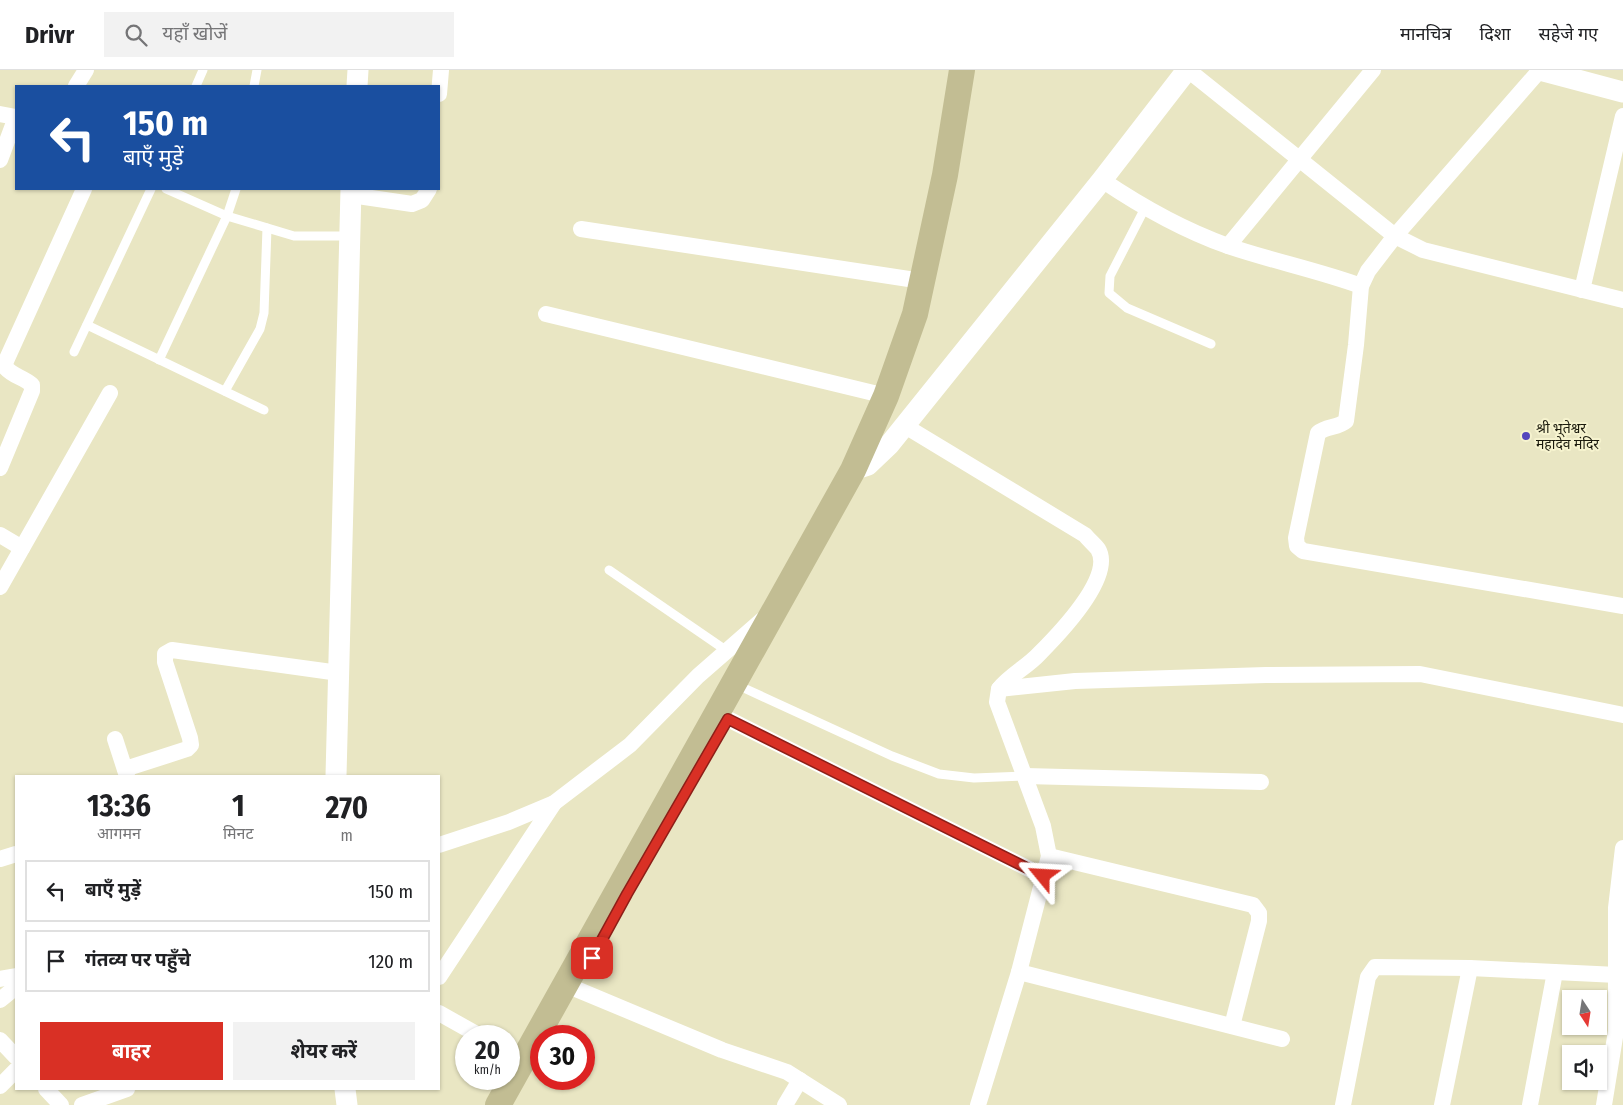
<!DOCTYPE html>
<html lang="hi">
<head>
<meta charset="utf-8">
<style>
	body { margin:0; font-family:"Fira Sans Condensed","Noto Sans Devanagari",sans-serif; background:#f2f2f2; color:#202124; height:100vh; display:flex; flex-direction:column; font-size:19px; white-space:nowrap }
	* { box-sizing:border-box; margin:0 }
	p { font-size:16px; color:#757577 }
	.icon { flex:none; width:28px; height:28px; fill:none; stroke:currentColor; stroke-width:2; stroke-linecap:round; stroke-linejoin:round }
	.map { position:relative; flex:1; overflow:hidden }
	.side { position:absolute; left:15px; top:705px; width:425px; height:315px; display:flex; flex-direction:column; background:#fff; border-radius:0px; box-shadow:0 1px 4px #0004 }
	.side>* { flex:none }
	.banner { position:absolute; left:15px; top:15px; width:425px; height:105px; border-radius:0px; box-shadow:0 1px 4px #0004; background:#1a4fa0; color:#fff; overflow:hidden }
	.needle { width:32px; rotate:168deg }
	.tools { position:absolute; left:1562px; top:920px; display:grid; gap:10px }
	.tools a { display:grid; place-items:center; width:45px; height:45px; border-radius:0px; background:#fff; box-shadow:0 1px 4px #0004; font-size:25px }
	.speed { position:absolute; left:455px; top:955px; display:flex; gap:10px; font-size:25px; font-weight:700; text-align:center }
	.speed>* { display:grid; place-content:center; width:65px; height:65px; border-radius:50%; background:#fff; box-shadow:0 1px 4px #0004; line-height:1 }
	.speed small { font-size:12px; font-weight:400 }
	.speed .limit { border:8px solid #d22; background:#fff; color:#111 }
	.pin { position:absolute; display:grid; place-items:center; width:42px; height:42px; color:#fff; margin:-21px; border-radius:10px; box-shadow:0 2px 8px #0006 }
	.me { position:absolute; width:55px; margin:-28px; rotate:297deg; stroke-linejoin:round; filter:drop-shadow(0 0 4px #0008) }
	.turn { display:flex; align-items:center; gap:18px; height:105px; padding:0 25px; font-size:22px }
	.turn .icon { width:65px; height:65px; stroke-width:2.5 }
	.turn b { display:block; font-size:35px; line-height:42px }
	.eta { display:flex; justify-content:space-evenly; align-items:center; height:85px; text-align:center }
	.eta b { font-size:30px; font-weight:700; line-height:35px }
	.button { display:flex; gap:10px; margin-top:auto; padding:10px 25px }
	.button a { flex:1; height:58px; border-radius:0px; background:#d93025; color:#fff; font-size:20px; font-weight:700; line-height:58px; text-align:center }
	.button a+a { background:#f2f2f2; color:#202124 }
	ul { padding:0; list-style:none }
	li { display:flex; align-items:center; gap:15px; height:62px; margin:0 10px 8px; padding:0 15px; border:2px solid #e0e0e0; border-radius:0px }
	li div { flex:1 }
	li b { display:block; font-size:19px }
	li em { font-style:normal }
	header { display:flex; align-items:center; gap:30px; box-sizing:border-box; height:70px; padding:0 25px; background:#fff; border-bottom:1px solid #e0e0e0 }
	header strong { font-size:24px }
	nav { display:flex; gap:28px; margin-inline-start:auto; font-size:18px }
	.search { width:350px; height:45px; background:#f2f2f2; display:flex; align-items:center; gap:12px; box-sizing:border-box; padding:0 18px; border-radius:0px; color:#757577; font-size:19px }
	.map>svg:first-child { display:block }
</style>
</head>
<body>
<header>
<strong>Drivr</strong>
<div class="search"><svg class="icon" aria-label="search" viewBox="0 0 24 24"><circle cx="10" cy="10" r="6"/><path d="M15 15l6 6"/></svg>यहाँ खोजें</div>
<nav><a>मानचित्र</a><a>दिशा</a><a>सहेजे गए</a></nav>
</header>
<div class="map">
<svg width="1623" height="1035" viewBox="0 0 1623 1035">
	<rect width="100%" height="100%" fill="#e9e6c3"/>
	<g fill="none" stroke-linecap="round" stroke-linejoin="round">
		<g stroke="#fff" stroke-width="9">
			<polyline points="196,16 203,0"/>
			<polyline points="254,16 257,0"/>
			<polyline points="166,119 227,146 294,166 349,166"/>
			<polyline points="1145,138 1110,206 1109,223 1127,238 1211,274"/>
			<polyline points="87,255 264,340"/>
			<polyline points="74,282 151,119"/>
			<polyline points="159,290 227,146 236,119"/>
			<polyline points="225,321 260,259 264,243 267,158"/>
			<polyline points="609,500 727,581"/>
			<polyline points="746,619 892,686 939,704 974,708 1025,706"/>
		</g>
		<g stroke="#fff" stroke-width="16">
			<polyline points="1188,0 1395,166 1423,180 1623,230"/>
			<path d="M1540,0L1395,166L1368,201L1361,216L1356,275L1346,351C1338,358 1326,356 1318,363L1296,468L1297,476L1303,481L1623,536"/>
			<polyline points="76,16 86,0"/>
			<polyline points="439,24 441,0"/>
			<polyline points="0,44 16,47 0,90"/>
			<path d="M1102,110C1142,137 1183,160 1228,176C1272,191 1317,200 1361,216"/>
			<polyline points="351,125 412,134 422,130 429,119"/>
			<polyline points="581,159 922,211"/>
			<polyline points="1228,176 1373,0"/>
			<polyline points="1582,220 1623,46"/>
			<polyline points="546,244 886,326"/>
			<path d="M905,356L1085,465C1089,470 1094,474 1098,479C1115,507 1058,565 1039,584C1027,597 1010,605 999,619L997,632L1043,756L1049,786L1019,902L978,1035"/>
			<path d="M0,398L32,321V315C23,307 12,306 5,297L6,291L84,119"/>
			<polyline points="0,465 22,478"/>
			<polyline points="0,517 110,323"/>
			<polyline points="999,619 1075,611 1266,605 1420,604 1623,645"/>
			<polyline points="728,649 1043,806"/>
			<polyline points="115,669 127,706"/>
			<polyline points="125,699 187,679 191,675 190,668 165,592 165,584 172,580 339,603"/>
			<polyline points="1025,706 1261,712"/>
			<polyline points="439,775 509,752 554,733 630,675 698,606 762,550"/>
			<polyline points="1049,786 1253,835 1259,843 1259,851 1232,956"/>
			<polyline points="0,789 16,784"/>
			<polyline points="1019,902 1282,969"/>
			<polyline points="439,907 554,733"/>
			<polyline points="0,909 16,906"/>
			<polyline points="576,919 722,980 787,1002 839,1035"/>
			<polyline points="0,930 16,917"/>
			<polyline points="439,943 480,966"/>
			<polyline points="0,970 16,987"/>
			<polyline points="0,1016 16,1000"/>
			<polyline points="46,1019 61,1035"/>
			<polyline points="82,1035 127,1019"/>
			<polyline points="785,1035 800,1010"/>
			<polyline points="1343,1035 1368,907 1375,897 1470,898 1617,905"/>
			<polyline points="1442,1035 1470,898"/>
			<polyline points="1530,1035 1555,902"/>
			<polyline points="1604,1035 1616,961 1616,838 1623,778"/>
		</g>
		<g stroke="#fff" stroke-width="21">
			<polyline points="1540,0 1623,22"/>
			<polyline points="357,16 358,0"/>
			<polyline points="853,400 868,395 889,375 1102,110 1187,0"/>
			<polyline points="336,706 351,119"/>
			<polyline points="345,1019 347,1035"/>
		</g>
		<polyline stroke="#c2bd93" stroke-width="26" points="498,1035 853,400 886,326 915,244 945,105 962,0"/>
	</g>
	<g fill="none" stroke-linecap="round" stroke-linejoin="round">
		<defs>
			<polyline id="route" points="592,888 627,824 728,649 1043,806"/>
		</defs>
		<use href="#route" stroke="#8d1f18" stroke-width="12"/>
		<use href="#route" stroke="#d93025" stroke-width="9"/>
	</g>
	<circle fill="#5546bd" stroke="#f6f3cf" stroke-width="2" cx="1526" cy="366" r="5"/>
	<g text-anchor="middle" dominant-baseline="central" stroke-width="4" stroke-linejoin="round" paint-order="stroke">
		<g font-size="14" fill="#1b1a0d" stroke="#f6f3cf" text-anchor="start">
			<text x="1536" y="358">श्री भूतेश्वर<tspan x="1536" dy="16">महादेव मंदिर</tspan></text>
		</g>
	</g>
</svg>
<div class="tools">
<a><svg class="needle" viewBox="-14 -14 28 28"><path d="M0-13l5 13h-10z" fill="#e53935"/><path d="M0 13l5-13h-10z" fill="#757577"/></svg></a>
<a><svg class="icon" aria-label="sound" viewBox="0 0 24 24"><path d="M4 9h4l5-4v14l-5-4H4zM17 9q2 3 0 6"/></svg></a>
</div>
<div class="speed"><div>20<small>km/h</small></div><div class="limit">30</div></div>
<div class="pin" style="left:592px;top:888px;background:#d93025"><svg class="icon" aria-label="arrive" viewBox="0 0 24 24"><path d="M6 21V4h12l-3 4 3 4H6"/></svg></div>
<svg class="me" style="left:1043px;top:806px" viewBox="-20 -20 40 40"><path d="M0-17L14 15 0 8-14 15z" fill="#d93025" stroke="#fff" stroke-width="4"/></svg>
<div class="banner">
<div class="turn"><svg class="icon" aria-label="left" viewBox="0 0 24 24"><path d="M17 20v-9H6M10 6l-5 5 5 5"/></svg><div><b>150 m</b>बाएँ मुड़ें</div></div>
</div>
<section class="side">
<div class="eta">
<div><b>13:36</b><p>आगमन</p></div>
<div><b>1</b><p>मिनट</p></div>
<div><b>270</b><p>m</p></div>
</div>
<ul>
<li><svg class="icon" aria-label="left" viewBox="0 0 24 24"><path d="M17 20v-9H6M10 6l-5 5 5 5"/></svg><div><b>बाएँ मुड़ें</b></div><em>150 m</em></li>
<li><svg class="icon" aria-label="arrive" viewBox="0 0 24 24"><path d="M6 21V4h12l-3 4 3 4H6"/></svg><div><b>गंतव्य पर पहुँचे</b></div><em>120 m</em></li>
</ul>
<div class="button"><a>बाहर</a><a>शेयर करें</a></div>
</section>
</div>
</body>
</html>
